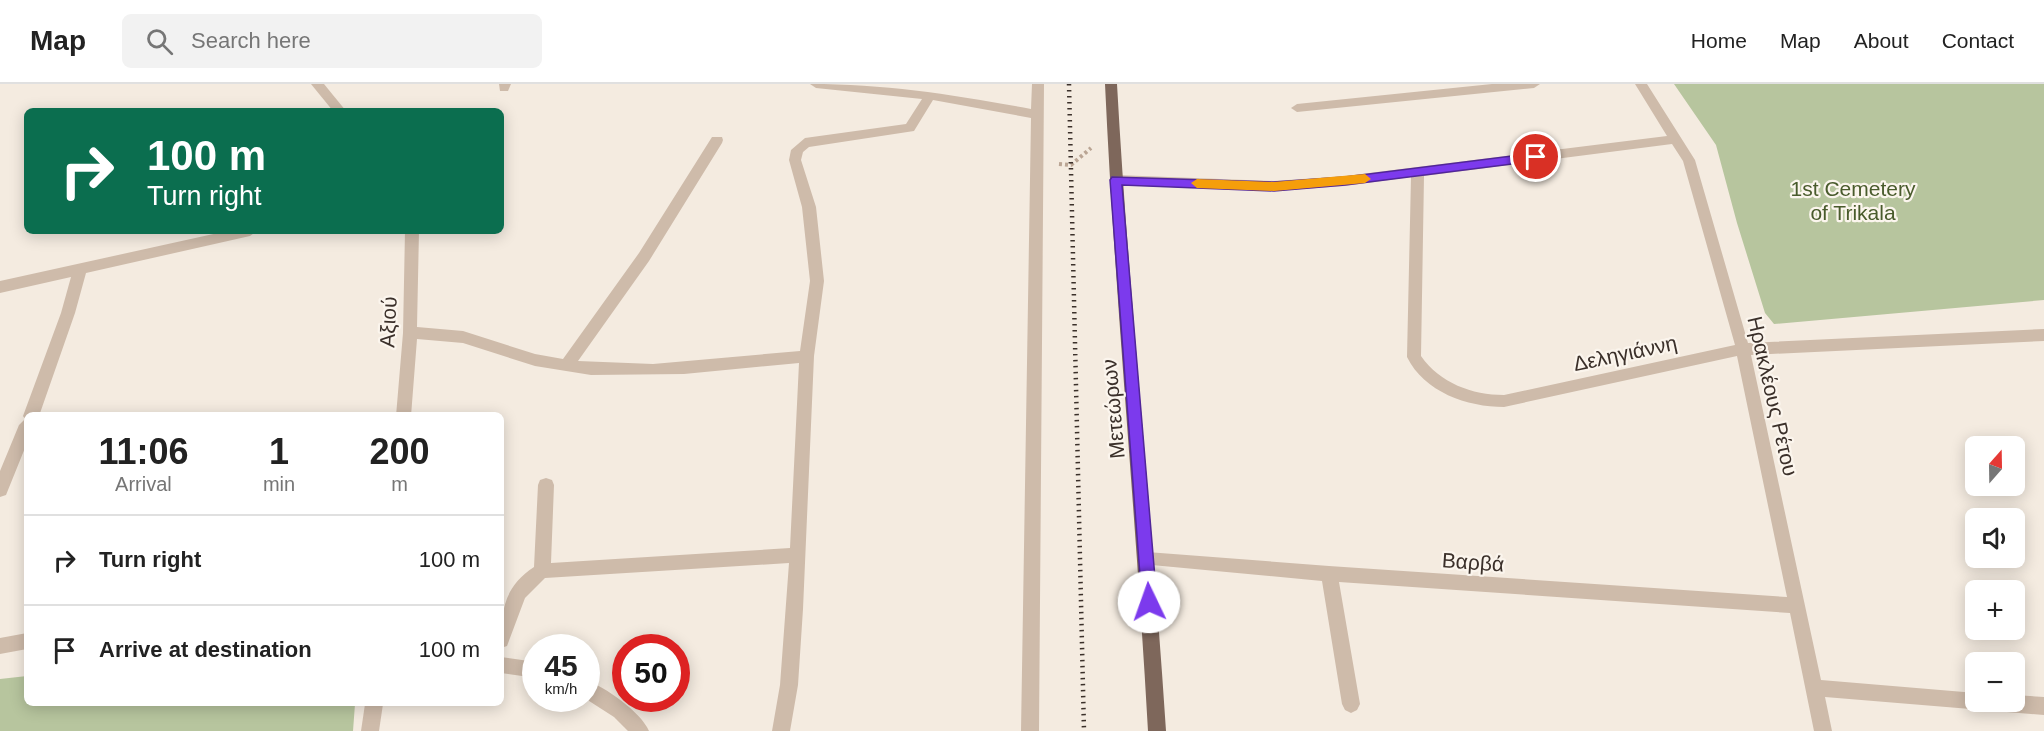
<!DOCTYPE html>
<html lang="en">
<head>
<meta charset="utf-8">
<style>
	body { margin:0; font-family:Arial,sans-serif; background:#f2f2f2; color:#222; height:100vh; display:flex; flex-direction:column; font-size:22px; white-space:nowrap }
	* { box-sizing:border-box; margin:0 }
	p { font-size:20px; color:#767676 }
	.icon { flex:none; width:33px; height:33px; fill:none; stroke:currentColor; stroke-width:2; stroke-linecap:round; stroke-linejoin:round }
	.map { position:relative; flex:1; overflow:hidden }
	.drawer { position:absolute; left:24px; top:328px; width:480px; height:294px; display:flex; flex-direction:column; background:#fff; border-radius:9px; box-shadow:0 3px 15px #0003 }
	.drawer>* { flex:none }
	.top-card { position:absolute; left:24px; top:24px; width:480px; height:126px; border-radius:9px; box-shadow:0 3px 15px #0003; background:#0b6e4f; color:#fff; overflow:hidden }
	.needle { width:39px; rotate:20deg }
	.buttons { position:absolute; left:1965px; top:352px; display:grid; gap:12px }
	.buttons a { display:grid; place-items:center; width:60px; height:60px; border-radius:9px; background:#fff; box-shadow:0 3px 15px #0003; font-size:30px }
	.speed { position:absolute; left:522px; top:550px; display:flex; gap:12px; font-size:30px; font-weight:700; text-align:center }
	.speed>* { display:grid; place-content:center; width:78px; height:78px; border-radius:50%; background:#fff; box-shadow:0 3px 15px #0003; line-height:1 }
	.speed small { font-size:15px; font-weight:400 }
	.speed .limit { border:9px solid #d22; background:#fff; color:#111 }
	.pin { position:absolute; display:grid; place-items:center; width:51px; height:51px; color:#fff; margin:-26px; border:3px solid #fff; border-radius:50%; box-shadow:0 2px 6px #0007 }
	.me { position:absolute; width:66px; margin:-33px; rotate:357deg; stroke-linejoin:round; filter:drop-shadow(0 0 4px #0008) }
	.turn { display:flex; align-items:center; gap:21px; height:126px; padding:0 24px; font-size:27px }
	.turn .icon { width:78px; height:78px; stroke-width:2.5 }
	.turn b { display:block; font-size:42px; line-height:51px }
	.eta { display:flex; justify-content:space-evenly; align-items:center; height:102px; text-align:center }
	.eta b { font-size:36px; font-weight:700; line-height:42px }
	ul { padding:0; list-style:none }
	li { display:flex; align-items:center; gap:18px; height:90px; padding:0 24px; border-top:2px solid #e0e0e0 }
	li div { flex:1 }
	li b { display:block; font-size:22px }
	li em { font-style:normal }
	header { display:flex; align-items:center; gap:36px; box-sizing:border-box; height:84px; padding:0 30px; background:#fff; border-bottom:2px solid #e0e0e0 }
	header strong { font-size:28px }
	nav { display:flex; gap:33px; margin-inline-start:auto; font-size:21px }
	.search { width:420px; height:54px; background:#f2f2f2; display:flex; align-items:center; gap:15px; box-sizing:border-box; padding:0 21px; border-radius:9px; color:#767676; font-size:22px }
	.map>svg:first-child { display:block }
</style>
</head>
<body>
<header>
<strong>Map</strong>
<div class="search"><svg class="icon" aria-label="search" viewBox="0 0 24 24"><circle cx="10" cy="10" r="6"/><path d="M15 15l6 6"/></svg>Search here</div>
<nav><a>Home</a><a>Map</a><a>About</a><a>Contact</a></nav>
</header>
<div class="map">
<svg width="2044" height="647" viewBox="0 0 2044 647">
	<rect width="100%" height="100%" fill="#f4ebe0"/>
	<g fill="#b7c59e">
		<polygon points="1674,0 2044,0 2044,216 1774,240 1765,229 1737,139 1716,61"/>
		<polygon points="27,592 27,620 355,620 353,647 0,647 0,595"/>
	</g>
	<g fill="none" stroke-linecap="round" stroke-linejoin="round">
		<polyline stroke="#baa594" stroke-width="4" stroke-dasharray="3 3" stroke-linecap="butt" points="1059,80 1071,81 1091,64"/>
		<g fill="#cebbaa" fill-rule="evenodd">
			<polygon points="311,0 324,0 346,27 333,27"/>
			<polygon points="499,0 511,0 508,7 500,7"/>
			<path d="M810,0C888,0 955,11 1031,25L1032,0H1044L1039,647H1021L1031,34L933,16L914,47L809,63L803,68L801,76L816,123L824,197L814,272L803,525L798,601L790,647H772L780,601L789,479L545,494L525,514L507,562L501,564C501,530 502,504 534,483L538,401L540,396L546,394L552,396L554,401L551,479L790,464L799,279L684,290L591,291L535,282L463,259L417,255L411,332H396L403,249L405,147H419L417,243L463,247L535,270L563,275L639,169L712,53H722L723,56L722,59L649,177L578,277L653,280L800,267L810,197L802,123L789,76L791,66L805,54L906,40L922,15L816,4Z"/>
			<polygon points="1492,0 1540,0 1534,4 1297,28 1291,24 1297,20"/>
			<path d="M1635,0H1647L1695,76L1748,259L2044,245V257L1751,271L1821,596L1976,609V618H2014V611L2044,613V631L1825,613L1832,647H1814L1790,529L1339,498L1360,620L1357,626L1351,629L1345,626L1342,620L1322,497L1141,480L1139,475L1141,470L1147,468L1329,482L1787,513L1737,272L1504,323C1467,323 1424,308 1407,273L1411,93L1345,102L1274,107L1116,101L1109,96L1116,91L1274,97L1345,92L1667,52ZM1672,60L1683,77L1735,261L1504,311C1472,311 1440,299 1421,272L1424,92Z"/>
			<polygon points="227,147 257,147 250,152 86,189 75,229 39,332 27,332 27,359 6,411 0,413 0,387 19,341 25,335 23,332 61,229 71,193 0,209 0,197"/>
			<polygon points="27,549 27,565 0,570 0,554"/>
			<polygon points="501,573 536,578 536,594 501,589"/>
			<path d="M586,596C605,603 641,628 649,647H628L614,633L586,615Z"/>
			<polygon points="365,620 383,620 379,647 361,647"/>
		</g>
		<path fill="#7e675b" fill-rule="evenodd" d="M1105,0H1117C1129,216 1152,431 1166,647H1148C1136,431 1115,216 1105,0Z"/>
		<polyline stroke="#3b302a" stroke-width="4.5" stroke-dasharray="1.5 4.5" stroke-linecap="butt" points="1069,0 1084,647"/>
	</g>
	<polygon fill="#7c3aed" stroke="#51269a" stroke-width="1.5" points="1536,69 1542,73 1536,77 1345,101 1274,107 1122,101 1157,518 1155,523 1149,525 1144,523 1142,518 1110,96 1112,93 1274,98 1345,93"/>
	<polygon fill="#f59e0b" points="1365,90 1371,95 1365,99 1274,107 1197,104 1191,99 1197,95 1274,98"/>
	<g text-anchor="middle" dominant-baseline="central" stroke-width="4.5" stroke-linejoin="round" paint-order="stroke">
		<g font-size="21" fill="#495b2c" stroke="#fbf5ed">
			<text x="1853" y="104">1st Cemetery<tspan x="1853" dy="24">of Trikala</tspan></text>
		</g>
		<g font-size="21" fill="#3b302a" stroke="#fbf5ed">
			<text transform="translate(388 238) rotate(-87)">Αξιού</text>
			<text transform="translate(1625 269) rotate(-12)">Δεληγιάννη</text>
			<text transform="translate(1773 312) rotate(77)">Ηρακλέους Ρέτου</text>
			<text transform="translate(1113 325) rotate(-95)">Μετεώρων</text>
			<text transform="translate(1473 478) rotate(4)">Βαρβά</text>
		</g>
	</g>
</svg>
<div class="buttons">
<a><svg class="needle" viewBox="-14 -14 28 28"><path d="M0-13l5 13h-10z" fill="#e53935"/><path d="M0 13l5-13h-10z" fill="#767676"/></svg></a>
<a><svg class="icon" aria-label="sound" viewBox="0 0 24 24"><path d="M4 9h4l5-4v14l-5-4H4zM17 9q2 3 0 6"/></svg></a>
<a>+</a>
<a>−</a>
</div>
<div class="speed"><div>45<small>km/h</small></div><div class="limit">50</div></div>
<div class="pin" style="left:1536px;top:73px;background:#d93025"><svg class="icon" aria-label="arrive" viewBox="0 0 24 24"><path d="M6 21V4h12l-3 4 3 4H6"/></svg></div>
<svg class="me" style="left:1149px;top:518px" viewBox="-20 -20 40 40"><circle r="19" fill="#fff"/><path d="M0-13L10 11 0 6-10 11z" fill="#7c3aed"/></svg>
<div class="top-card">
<div class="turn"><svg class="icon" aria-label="right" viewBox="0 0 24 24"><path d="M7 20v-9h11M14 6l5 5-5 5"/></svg><div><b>100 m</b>Turn right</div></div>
</div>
<section class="drawer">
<div class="eta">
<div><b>11:06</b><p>Arrival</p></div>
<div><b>1</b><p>min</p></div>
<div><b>200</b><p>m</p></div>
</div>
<ul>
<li><svg class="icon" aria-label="right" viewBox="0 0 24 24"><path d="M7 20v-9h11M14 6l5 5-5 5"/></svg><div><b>Turn right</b></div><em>100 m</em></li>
<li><svg class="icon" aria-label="arrive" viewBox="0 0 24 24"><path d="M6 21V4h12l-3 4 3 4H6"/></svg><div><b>Arrive at destination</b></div><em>100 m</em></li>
</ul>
</section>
</div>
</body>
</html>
